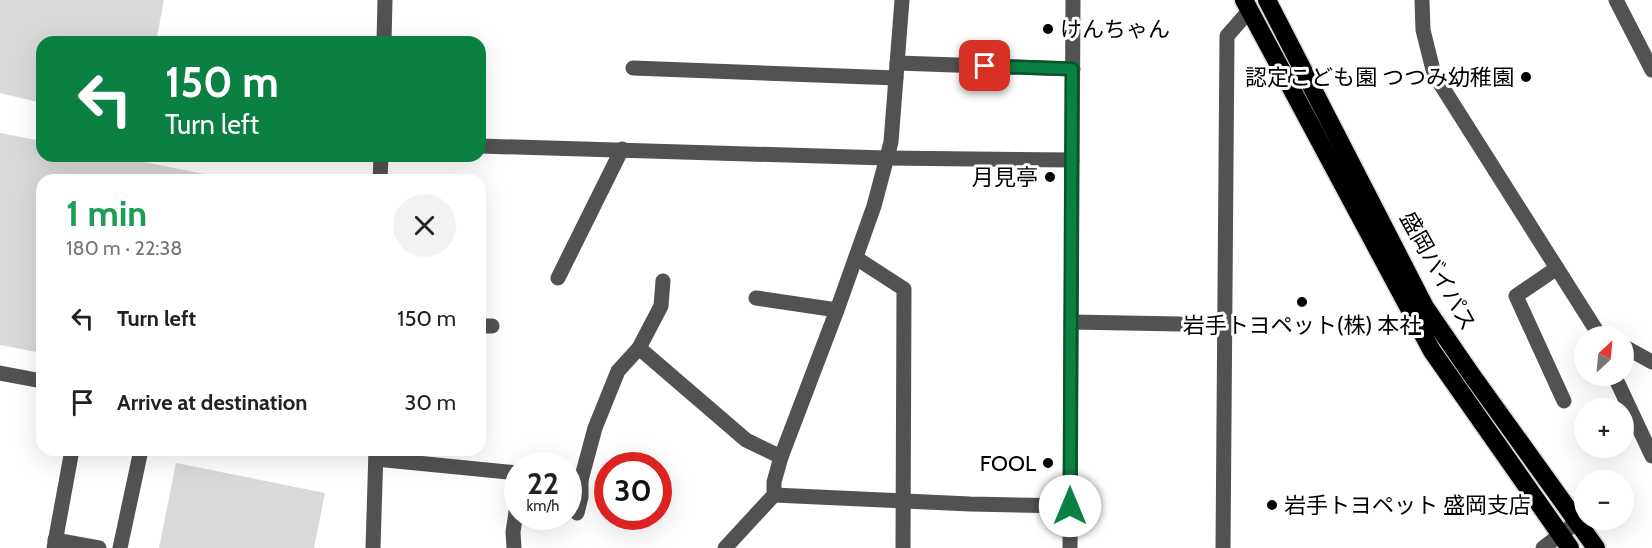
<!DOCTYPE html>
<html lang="en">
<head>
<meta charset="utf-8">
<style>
	body { margin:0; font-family:Cabin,"Noto Sans JP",sans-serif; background:#f2f2f2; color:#222; height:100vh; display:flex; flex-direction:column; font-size:22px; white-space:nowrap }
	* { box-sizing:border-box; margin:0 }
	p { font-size:20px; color:#767676 }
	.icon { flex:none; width:33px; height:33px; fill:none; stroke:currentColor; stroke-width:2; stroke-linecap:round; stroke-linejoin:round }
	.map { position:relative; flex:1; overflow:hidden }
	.side { position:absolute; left:36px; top:174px; width:450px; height:282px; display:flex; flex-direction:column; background:#fff; border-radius:18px; box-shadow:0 6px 24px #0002 }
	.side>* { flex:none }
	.banner { position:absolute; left:36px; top:36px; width:450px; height:126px; border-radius:18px; box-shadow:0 6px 24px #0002; background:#0b8043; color:#fff; overflow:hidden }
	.needle { width:39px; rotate:26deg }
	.buttons { position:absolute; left:1574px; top:326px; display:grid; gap:12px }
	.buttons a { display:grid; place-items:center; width:60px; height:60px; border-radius:50%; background:#fff; box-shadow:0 6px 24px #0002; font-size:30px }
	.speed { position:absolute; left:504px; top:452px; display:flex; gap:12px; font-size:30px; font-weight:700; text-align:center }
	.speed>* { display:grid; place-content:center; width:78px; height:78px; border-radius:50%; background:#fff; box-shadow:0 6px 24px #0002; line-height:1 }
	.speed small { font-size:15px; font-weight:400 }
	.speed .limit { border:9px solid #d22; background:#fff; color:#111 }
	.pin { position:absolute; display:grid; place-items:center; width:51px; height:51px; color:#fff; margin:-26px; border-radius:12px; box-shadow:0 3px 9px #0006 }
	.me { position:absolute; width:66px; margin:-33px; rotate:0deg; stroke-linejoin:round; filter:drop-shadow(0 0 4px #0008) }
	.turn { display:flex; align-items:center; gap:21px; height:126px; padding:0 30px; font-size:27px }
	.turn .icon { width:78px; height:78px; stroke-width:2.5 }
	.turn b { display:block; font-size:42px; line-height:51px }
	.round { display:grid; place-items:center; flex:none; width:63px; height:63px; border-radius:32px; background:#f2f2f2 }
	.head { display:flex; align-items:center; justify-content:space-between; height:102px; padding:0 30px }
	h1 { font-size:36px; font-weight:700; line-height:45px; color:#1e9e55 }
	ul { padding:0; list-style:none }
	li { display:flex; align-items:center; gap:18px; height:84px; padding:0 30px }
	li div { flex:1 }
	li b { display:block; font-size:22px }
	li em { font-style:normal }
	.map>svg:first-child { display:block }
</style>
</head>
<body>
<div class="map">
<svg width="1652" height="548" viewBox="0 0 1652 548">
	<rect width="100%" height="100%" fill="#fff"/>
	<g fill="#d9d9d9">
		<polygon points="0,0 164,0 156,42 42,42 42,103 0,93"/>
		<polygon points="0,133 42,141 42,156 114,156 234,180 42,180 42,353 0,345"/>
		<polygon points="176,463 325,493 314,548 159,548"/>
	</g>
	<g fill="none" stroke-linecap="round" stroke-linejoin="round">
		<defs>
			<g id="highway">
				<polyline points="1244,0 1432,351 1570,548"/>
				<polyline points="1267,0 1425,307 1471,374 1596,548"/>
			</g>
		</defs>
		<use href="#highway" stroke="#dbdbdb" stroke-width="21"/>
		<g stroke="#525252" stroke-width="15">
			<polyline points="1422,0 1423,30 1434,74 1598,333 1604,336"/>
			<polyline points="1616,0 1652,70"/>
			<polyline points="384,42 385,0"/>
			<polyline points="897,63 1073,69"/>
			<polyline points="633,68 896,78"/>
			<polyline points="480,146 886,158 1072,160"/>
			<polyline points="380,180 381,156"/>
			<polyline points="856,258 904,289 903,548"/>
			<polyline points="1557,268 1516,296 1564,401"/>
			<polyline points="558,278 622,149"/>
			<polyline points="756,298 837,310"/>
			<polyline points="1071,322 1180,324"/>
			<polyline points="480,326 492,326"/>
			<polyline points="1623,346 1652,362"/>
			<polyline points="639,348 661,306 663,281"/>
			<polyline points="0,373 42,381"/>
			<polyline points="1614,375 1652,456"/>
			<polyline points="376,459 518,473"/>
			<polyline points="568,479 581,480 595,428 618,371 639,348 746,440 781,457"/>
			<polyline points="774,495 970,504 1070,506"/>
			<polyline points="577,513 581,497 581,480"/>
			<polyline points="55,540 99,548"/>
			<polyline points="54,548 72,450"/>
			<polyline points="120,548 141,450"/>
			<polyline points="373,548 376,450"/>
			<polyline points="514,548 513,532 518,499"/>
			<polyline points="725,548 774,495 774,482 781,457 837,310 874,206 891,142 902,0"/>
			<polyline points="1070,548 1073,0"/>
			<polyline points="1223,548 1227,36 1249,11"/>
			<polyline points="1543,548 1577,522"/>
		</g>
		<use href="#highway" stroke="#000" stroke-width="18"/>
	</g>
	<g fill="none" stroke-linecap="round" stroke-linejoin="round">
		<defs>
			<polyline id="route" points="985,66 1072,69 1070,506"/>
		</defs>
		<use href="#route" stroke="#07532c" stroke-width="15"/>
		<use href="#route" stroke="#0b8043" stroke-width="10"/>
	</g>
	<g fill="#000" stroke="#fff" stroke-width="2">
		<circle cx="1048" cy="29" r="6"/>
		<circle cx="1526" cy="77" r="6"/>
		<circle cx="1050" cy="177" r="6"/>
		<circle cx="1302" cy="302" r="6"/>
		<circle cx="1048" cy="463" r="6"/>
		<circle cx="1272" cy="505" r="6"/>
	</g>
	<g text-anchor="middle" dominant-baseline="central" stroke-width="6" stroke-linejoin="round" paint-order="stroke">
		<g font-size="22" fill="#000" stroke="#fff" text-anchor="end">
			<text x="1060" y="29" text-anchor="start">けんちゃん</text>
			<text x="1514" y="77">認定こども園 つつみ幼稚園</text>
			<text x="1038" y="177">月見亭</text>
			<text x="1302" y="325" text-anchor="middle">岩手トヨペット(株) 本社</text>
			<text x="1036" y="463">FOOL</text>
			<text x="1284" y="505" text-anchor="start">岩手トヨペット 盛岡支店</text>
		</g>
		<g font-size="22" fill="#000" stroke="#fff">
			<text transform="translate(1438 271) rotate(61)">盛岡バイパス</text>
		</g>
	</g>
</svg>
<div class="buttons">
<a><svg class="needle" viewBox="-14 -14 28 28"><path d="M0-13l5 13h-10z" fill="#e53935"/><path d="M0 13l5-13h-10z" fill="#767676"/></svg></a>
<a>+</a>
<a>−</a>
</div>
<div class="speed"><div>22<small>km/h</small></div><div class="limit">30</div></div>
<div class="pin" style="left:985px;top:66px;background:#d93025"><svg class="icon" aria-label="arrive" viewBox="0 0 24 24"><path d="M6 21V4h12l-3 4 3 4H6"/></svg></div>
<svg class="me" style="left:1070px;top:506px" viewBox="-20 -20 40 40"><circle r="19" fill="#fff"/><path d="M0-13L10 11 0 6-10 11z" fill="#0b8043"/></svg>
<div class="banner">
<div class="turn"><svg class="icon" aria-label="left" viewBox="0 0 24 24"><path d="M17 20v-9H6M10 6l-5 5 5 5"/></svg><div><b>150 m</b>Turn left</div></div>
</div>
<section class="side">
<div class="head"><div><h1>1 min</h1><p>180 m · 22:38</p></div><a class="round"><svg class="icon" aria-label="close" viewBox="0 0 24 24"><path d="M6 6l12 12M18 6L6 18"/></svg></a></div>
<ul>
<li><svg class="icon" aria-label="left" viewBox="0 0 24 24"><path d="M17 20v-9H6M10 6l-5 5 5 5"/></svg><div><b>Turn left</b></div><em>150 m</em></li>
<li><svg class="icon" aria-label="arrive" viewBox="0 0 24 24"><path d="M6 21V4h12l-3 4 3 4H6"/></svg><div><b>Arrive at destination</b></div><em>30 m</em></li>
</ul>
</section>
</div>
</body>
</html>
